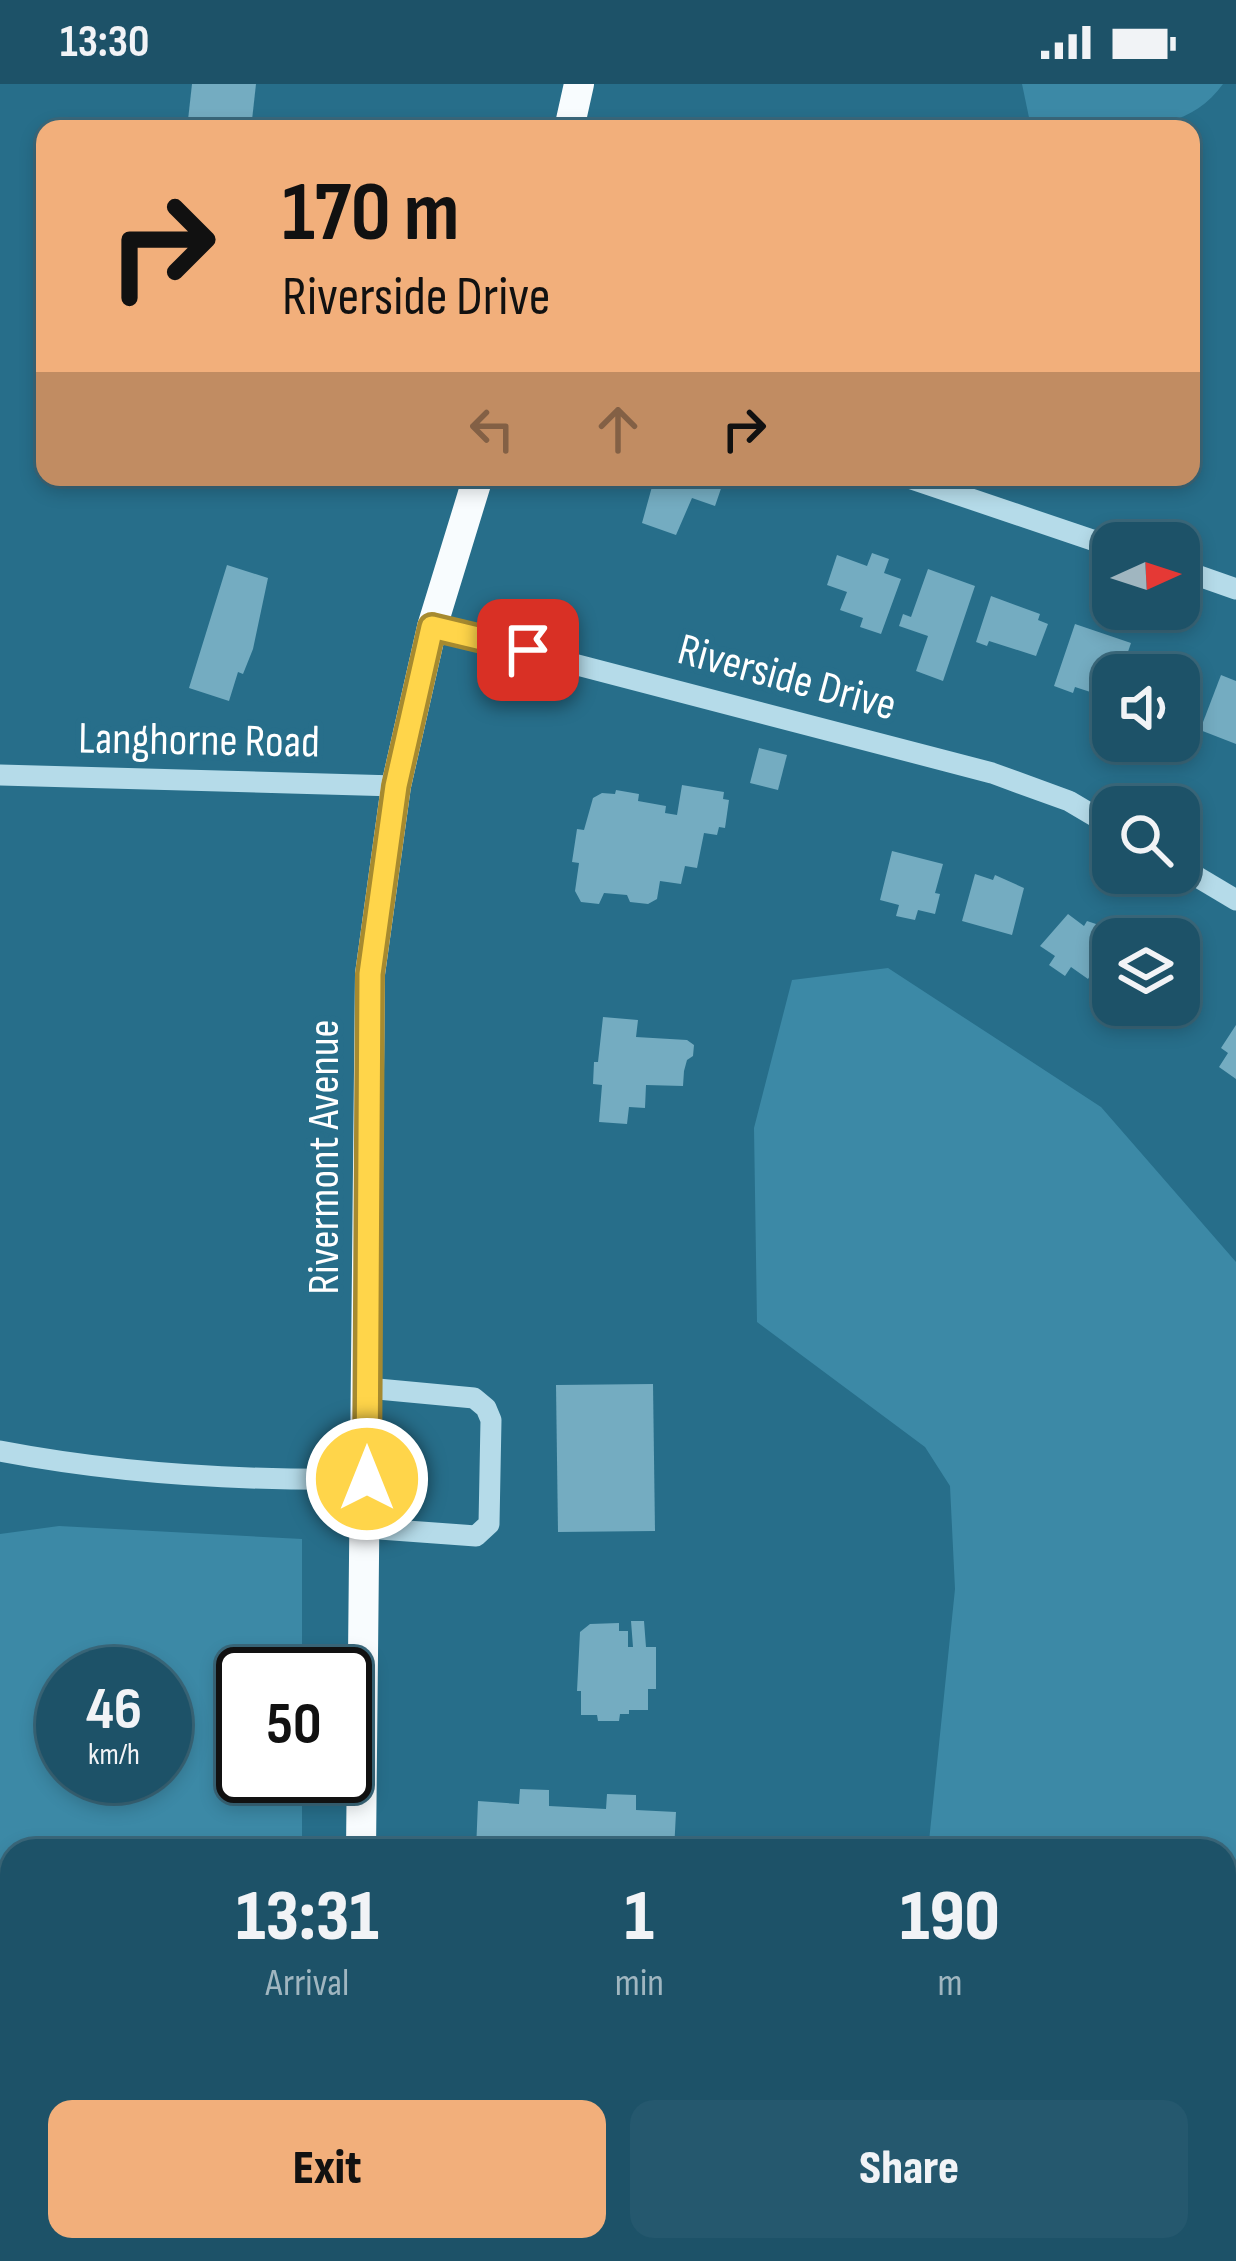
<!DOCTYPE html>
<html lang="en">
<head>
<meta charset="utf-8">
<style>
	body { margin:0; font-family:"Sofia Sans Condensed",sans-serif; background:#25586e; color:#f1f3f6; height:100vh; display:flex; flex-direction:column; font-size:45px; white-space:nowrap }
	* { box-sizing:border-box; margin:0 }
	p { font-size:39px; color:#a0b6c0 }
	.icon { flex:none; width:66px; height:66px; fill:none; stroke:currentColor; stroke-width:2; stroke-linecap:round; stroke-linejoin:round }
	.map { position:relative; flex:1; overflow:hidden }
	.details { position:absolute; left:0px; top:1755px; width:1236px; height:423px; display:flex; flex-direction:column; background:#1d5268; border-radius:36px 36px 0 0; box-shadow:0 6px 18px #0003,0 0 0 3px #3b697c }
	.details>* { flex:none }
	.top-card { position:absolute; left:36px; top:36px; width:1164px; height:366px; border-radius:24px; box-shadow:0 6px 18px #0003,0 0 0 3px #3b697c; background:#f2af7b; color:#111; overflow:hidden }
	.needle { width:78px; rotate:87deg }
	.buttons { position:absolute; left:1092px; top:438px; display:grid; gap:24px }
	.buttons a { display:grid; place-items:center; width:108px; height:108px; border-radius:24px; background:#1d5268; box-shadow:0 6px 18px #0003,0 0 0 3px #3b697c; font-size:60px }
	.speed { position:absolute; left:36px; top:1563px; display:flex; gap:24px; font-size:60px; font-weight:700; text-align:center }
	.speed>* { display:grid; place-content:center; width:156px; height:156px; border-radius:50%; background:#1d5268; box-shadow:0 6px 18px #0003,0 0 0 3px #3b697c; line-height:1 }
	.speed small { font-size:30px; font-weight:400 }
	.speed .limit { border:6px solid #111; border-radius:18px; background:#fff; color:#111 }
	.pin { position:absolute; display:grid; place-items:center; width:102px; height:102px; color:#fff; margin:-51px; border-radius:24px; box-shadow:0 6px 18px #0006 }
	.me { position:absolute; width:132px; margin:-66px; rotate:0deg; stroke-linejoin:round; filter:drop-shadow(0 0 9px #0008) }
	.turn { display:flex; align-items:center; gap:42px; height:252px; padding:0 48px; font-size:54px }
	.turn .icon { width:156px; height:156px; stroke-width:2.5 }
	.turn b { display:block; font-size:84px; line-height:102px }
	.lanes { display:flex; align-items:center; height:114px; padding:0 48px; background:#0003; justify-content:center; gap:60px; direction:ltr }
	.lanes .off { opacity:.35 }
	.eta { display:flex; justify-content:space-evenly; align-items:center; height:204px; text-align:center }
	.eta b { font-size:72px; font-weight:800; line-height:84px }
	.action { display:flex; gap:24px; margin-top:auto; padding:24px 48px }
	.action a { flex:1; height:138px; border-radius:24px; background:#f2af7b; color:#111; font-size:48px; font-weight:800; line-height:138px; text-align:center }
	.action a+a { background:#25586e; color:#f1f3f6 }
	.status { display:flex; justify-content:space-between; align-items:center; height:84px; padding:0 60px; background:#1d5268; direction:ltr }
	.status svg { height:33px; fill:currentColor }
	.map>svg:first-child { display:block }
</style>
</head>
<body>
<div class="status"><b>13:30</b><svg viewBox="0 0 49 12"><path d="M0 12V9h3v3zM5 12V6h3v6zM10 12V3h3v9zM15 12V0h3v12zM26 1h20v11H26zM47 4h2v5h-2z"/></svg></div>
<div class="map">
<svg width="1236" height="2177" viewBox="0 0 1236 2177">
	<rect width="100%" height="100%" fill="#276e8a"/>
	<g fill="#3c89a6" fill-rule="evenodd">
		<path d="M1022,0H1223C1181,59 1097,45 1034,45L1031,43Z"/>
		<polygon points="888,884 1101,1023 1236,1178 1236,2177 1226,2177 1218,2166 1224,2166 1224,1767 928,1767 955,1505 950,1402 925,1363 757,1238 754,1044 792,896"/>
		<path d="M59,1442L302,1455V1590H243V1692H302V1767H12V1926L0,1924V1450ZM63,1590H165V1692H63Z"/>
	</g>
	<g fill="#74acc1">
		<polygon points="192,0 256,0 251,45 187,45"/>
		<polygon points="638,393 725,393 715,422 692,414 676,451 642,439 653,399"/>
		<polygon points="872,469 889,475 884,489 901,495 881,550 860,543 863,534 840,526 847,508 827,501 837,471 867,482"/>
		<polygon points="227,481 268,494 253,565 243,590 238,588 229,617 189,604"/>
		<polygon points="928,485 975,502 943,597 916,587 928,552 899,542 903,530 911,533"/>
		<polygon points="991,512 1040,530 1038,536 1048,540 1036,572 989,557 987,562 976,558"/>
		<polygon points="1075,540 1131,559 1120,591 1113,591 1112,615 1075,603 1073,609 1054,602"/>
		<polygon points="1145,567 1186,581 1181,598 1192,602 1184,626 1179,624 1179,591 1137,591"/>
		<polygon points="1221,591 1236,597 1236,660 1200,646"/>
		<polygon points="759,664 787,671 778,706 750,699"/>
		<polygon points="682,701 724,708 723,715 729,716 725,744 719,743 717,751 704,749 697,784 685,782 681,800 660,797 657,815 648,820 630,818 627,811 604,809 599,820 581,818 575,807 579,779 572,778 577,745 584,746 593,714 602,709 615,710 616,706 639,710 638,717 666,722 665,729 677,731"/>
		<polygon points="892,767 943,780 935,809 940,810 935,830 918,826 915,836 896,832 899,821 880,816"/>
		<polygon points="975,790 993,796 995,791 1024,804 1012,851 962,837"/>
		<polygon points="1068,830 1084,842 1087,837 1096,840 1118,855 1113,855 1088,895 1071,883 1065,892 1049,881 1055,872 1040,862"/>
		<polygon points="1134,921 1164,921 1155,934"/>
		<polygon points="603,933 638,936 636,953 687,956 694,961 693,972 687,976 684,987 683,1002 646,1001 645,1024 629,1023 627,1040 599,1038 602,1001 593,1000 594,978 598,978"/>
		<polygon points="1236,941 1236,995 1219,983 1228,969 1221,964"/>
		<polygon points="653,1300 655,1447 558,1448 556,1301"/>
		<polygon points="631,1537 644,1537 646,1563 656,1563 656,1605 648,1605 648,1626 629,1626 629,1630 620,1630 619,1637 598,1637 597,1631 581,1631 581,1607 577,1607 580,1548 590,1540 619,1539 619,1547 628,1547 628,1563 633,1563"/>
		<polygon points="520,1705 549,1706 549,1722 606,1725 607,1710 636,1711 636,1726 676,1728 674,1767 476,1767 478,1717 519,1720"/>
		<polygon points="0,2134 12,2143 12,2166 44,2166 59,2177 0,2177"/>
		<polygon points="76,2166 136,2166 128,2177 68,2177"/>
		<polygon points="474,2166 518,2166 532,2177 466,2177"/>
		<polygon points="826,2166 878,2166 874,2173 881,2177 819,2177"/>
		<polygon points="899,2166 913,2166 925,2174 923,2177 899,2177 894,2174"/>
	</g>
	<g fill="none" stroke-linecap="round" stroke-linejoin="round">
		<g stroke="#b5dbe9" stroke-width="21">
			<polyline points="906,393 1113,463"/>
			<polyline points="1179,485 1236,505"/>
			<polyline points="432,543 992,689 1069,717 1113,743"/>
			<polyline points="0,691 396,702"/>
			<polyline points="1179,782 1236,816"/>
			<path d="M0,1367C120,1390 245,1397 367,1395"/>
			<polyline points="366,1444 476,1452 489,1440 491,1336 486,1324 474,1314 367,1304"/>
			<polyline points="8,2111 12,2108"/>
			<polyline points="657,2166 675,2177"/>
		</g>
		<g stroke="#f8fcfe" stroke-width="30">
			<polyline points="569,45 579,0"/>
			<polyline points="361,1767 370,890 396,702 432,543 478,393"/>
			<polyline points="272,2177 278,2166"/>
		</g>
	</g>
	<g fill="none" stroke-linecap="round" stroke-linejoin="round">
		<defs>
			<polyline id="route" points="367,1395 370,890 396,702 432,543 528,566"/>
		</defs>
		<use href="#route" stroke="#a68a30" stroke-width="30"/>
		<use href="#route" stroke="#ffd54a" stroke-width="21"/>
	</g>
	<g text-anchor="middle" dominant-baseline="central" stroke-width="12" stroke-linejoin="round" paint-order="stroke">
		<g font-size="45" fill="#fff" stroke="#276e8a">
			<text transform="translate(787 594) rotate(15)">Riverside Drive</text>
			<text transform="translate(199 657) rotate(1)">Langhorne Road</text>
			<text transform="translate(324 1073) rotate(-90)">Rivermont Avenue</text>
		</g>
	</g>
</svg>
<div class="buttons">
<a><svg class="needle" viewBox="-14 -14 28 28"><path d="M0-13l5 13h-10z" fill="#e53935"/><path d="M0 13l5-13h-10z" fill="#a0b6c0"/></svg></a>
<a><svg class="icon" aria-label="sound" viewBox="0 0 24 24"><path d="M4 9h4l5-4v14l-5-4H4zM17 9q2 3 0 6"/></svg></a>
<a><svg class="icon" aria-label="search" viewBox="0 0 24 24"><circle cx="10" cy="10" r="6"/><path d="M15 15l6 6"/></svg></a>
<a><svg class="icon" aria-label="layers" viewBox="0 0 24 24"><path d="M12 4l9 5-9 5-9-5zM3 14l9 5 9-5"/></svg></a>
</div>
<div class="speed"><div>46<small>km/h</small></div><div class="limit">50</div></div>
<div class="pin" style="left:528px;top:566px;background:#d93025"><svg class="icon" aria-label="arrive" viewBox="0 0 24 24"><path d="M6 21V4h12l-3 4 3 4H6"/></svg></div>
<svg class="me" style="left:367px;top:1395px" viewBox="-20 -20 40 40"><circle r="17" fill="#ffd54a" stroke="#fff" stroke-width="3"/><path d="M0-11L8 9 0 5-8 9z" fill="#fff"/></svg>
<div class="top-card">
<div class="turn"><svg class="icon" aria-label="right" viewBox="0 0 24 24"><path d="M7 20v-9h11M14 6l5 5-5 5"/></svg><div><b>170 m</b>Riverside Drive</div></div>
<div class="lanes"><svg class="icon off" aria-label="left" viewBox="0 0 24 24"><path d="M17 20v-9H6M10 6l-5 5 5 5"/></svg><svg class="icon off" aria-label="ahead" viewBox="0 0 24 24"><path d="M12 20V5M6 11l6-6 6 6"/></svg><svg class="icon" aria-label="right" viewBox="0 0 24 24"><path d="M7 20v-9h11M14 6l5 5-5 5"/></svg></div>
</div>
<section class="details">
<div class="eta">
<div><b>13:31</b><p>Arrival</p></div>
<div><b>1</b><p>min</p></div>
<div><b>190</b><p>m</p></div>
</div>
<div class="action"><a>Exit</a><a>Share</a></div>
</section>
</div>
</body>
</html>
